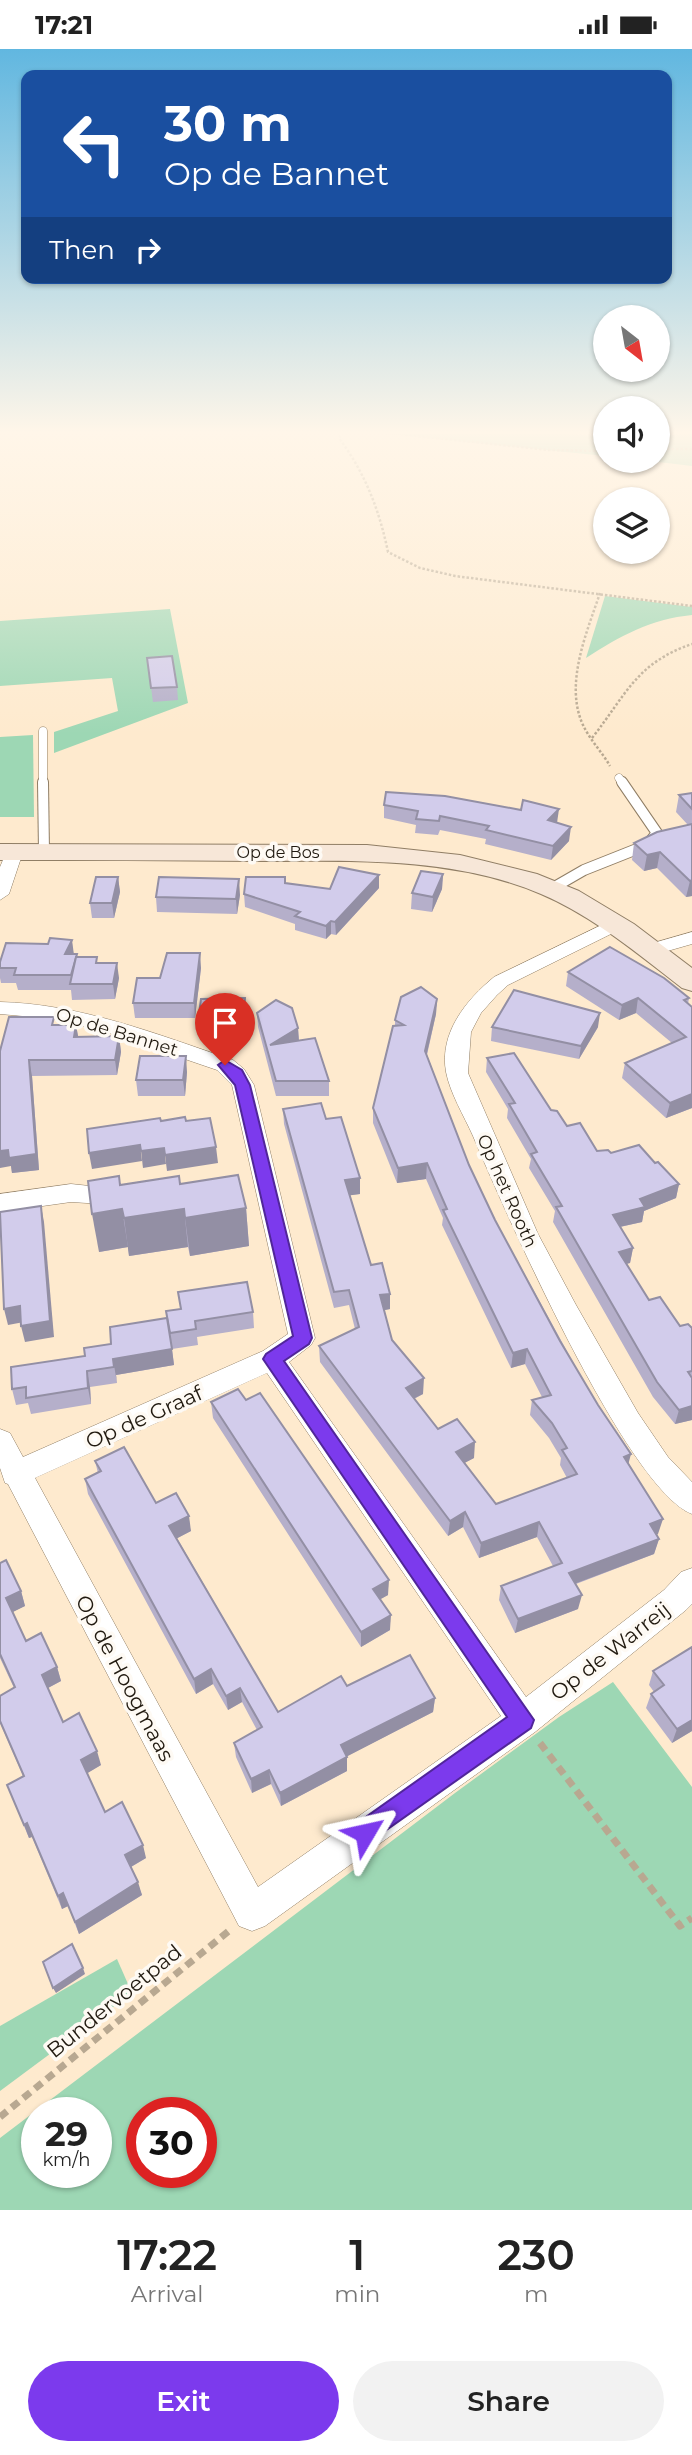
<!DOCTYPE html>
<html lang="en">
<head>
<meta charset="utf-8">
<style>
	body { margin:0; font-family:Montserrat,sans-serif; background:#f2f2f2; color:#222; height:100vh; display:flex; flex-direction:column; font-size:26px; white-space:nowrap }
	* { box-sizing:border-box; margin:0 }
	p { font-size:23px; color:#767676 }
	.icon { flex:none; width:38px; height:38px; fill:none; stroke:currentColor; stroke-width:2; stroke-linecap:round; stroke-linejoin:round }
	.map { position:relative; height:2161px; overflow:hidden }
	.side { display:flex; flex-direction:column; background:#fff; flex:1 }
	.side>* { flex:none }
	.top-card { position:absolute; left:21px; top:21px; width:651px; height:214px; border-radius:14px; box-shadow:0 2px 5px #0004; background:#1a4fa0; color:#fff; overflow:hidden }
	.needle { width:46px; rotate:149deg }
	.tools { position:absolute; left:593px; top:256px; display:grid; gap:14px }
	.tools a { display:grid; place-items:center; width:77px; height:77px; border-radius:50%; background:#fff; box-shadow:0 2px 5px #0004; font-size:35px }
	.speed { position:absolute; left:21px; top:2048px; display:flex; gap:14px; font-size:35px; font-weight:700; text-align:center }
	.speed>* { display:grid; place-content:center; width:91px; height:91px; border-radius:50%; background:#fff; box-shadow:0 2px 5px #0004; line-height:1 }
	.speed small { font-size:18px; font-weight:400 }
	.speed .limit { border:10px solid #d22; background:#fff; color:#111 }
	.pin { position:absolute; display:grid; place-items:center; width:60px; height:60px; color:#fff; margin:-72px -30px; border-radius:50% 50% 50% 0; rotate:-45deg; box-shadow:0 0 7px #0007 }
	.pin .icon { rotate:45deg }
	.me { position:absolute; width:77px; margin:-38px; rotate:54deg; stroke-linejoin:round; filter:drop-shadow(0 0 5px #0008) }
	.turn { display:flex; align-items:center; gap:24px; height:147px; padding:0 28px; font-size:32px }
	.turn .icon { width:91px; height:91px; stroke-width:2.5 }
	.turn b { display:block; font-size:49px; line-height:60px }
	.then { display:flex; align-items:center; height:66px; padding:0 28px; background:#0003; gap:14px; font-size:26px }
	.eta { display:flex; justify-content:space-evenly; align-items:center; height:119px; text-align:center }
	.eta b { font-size:42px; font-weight:600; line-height:49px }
	.button { display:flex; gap:14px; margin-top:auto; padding:14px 28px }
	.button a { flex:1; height:80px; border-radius:42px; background:#7c3aed; color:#fff; font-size:28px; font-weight:600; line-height:80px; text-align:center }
	.button a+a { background:#f2f2f2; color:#222 }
	.status { display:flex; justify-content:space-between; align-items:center; height:49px; padding:0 35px; background:#fff; direction:ltr }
	.status svg { height:19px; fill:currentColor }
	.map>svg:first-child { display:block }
</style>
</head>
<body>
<div class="status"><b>17:21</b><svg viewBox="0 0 49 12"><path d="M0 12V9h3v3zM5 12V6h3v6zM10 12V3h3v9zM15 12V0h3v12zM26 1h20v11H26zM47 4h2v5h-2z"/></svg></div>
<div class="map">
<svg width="692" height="2161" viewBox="0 0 692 2161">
	<rect width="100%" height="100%" fill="#feeace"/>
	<g fill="#9dd7b4" fill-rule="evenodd">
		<polygon points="362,382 519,382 598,387 605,388 605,407"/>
		<polygon points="692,385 692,417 642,411 658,411 658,387"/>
		<path d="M605,547L692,558V566C651,570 620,587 586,609Z"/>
		<polygon points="170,560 188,654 54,704 54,683 118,662 112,629 0,637 0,572"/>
		<polygon points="33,686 34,768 0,768 0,688"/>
		<path d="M613,1633L692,1738V2161H0V2089L455,1744L559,1668ZM37,2063H96V2123H37ZM142,2063H201V2123H142Z"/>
		<polygon points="117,1910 132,1944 0,2042 0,1977"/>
	</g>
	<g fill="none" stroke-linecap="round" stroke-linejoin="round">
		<defs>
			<g id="lane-far1">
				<polyline points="43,682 43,735"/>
				<polyline points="619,729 623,735"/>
			</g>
			<g id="lane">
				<polyline points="43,733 44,803"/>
				<polyline points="551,840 584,821 647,796 657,784 622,733"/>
			</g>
			<g id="street">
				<polygon points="14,798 23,803 9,845 0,851 0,818 8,799"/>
				<path d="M614,870L624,876L621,880L508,936L497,946L481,964L471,983L468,1024L538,1185L576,1256L638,1364L668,1408L692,1433V1465C627,1441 503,1158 473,1087C464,1067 450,1044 446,1023C439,984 466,951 494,928Z"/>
				<polygon points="692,883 692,895 650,907 640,901 643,897"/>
				<path d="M0,953C81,955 156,985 233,1011L244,1020L254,1036L315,1289L311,1296L289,1313L526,1648L664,1541L681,1523L692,1519V1555L686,1561L535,1683L265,1877L252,1882L239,1877L8,1435L5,1434L0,1419V1380L10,1384L23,1408L263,1302L288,1285L232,1036L217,1021L106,983L56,970L0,965ZM267,1324L501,1667L258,1838L35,1429Z"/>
				<polygon points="71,1135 127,1141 131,1147 127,1153 119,1156 71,1153 0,1163 0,1145"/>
			</g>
			<path id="secondary" d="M0,795L367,796L460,806L537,825L579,842L634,875L692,919V942L682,939C638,905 593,867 541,845C452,807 349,812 254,812C169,811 85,811 0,811Z"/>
		</defs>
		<use href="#lane-far1" stroke="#907e65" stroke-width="9"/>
		<use href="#lane" stroke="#907e65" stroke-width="12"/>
		<use href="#street" stroke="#907e65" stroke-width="1"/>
		<use href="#secondary" stroke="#907e65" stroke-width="2"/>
		<g stroke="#b8a891" stroke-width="2.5" stroke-dasharray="2.5 2" stroke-linecap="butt">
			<path d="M342,382L339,389C365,424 379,460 388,503L420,519L455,527L692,557"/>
			<polyline points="369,382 549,401 606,402"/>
			<polyline points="658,400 692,400"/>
			<path d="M600,544C587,583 564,635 583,676C590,691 602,703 610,717"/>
			<path d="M592,689C626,646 636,614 692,595"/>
		</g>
		<g stroke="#b8a891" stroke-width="7" stroke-dasharray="9 6" stroke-linecap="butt">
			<polyline points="540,1694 680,1877 692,1869"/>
			<polyline points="0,2068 230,1881"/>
		</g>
		<use href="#lane-far1" stroke="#fff" stroke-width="8"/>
		<use href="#lane" stroke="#fff" stroke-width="10"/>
		<use href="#street" fill="#fff" fill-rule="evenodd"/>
		<use href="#secondary" fill="#f7e7d8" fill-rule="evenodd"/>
	</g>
	<g fill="#b5afca">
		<polygon points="147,609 177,638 178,651 153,653"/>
		<polygon points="692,744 692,847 686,848 657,819 644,822 632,811 634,794 688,776 676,763 679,746"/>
		<polygon points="384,756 557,774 569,792 551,811 485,795 486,790 440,781 438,786 415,784 416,776 384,769"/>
		<polygon points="443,825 442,840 432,863 411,860 412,844"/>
		<polygon points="118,828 120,843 114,869 92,869 90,854"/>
		<polygon points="285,828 285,834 330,840 379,839 336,886 331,885 326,890 295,881 295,875 245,858 244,845"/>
		<polygon points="240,846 237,865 157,863 156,848"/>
		<polygon points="74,905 78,908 98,914 119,929 115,950 72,951 71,941 18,941 16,934 1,934 0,929 0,913"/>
		<polygon points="201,919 195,969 135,969 133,954 160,929"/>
		<polygon points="568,923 689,949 688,955 692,958 692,1059 666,1069 622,1029 625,1014 672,994 636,964 619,971 566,937"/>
		<polygon points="437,950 436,965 427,1006 469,1116 495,1171 629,1415 658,1485 656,1486 659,1490 654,1505 576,1535 578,1560 515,1584 499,1551 501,1537 553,1517 537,1488 479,1509 463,1478 448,1487 320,1313 319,1297 355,1280 349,1256 334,1259 284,1075 283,1060 326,1070 360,1145 350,1146 371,1216 390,1260 384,1261 392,1291 423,1345 414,1350 438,1380 474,1409 464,1414 496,1455 567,1429 560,1416 561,1409 549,1389 530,1366 532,1351 542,1348 525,1315 511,1319 442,1176 443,1169 426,1130 397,1134 373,1074 373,1059 395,977 395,971"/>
		<polygon points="257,964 298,979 299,992 329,1032 329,1047 276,1047 258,978"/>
		<polygon points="246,965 244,988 200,988 198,972"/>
		<polygon points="55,976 76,976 78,988 119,987 121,1003 117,1026 32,1027 39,1121 12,1124 11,1117 0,1002"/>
		<polygon points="492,978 598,978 579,1010 491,992"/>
		<polygon points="487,1009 551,1061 567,1077 597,1102 655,1114 679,1135 676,1149 644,1162 642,1173 620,1178 633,1199 630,1214 626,1215 649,1251 680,1277 692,1279 692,1371 675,1375 653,1348 553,1173 555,1162 529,1119 531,1110 507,1069 508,1060 486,1023"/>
		<polygon points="187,1023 185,1047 138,1047 136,1031"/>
		<polygon points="180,1135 246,1159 249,1197 190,1207 188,1198 129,1207 128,1198 99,1203 121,1136"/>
		<polygon points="166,1262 253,1263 254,1279 197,1288 198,1296 172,1300 169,1278 174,1316 116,1326 117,1334 90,1338 91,1355 31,1365 28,1354 16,1356 12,1340 167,1269"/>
		<polygon points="211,1353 388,1546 380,1550 390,1581 361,1598 213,1369"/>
		<polygon points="95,1412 156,1454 191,1482 177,1489 278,1663 347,1637 435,1649 433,1663 347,1707 347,1722 281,1757 271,1735 252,1744 236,1708 234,1694 257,1681 242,1653 228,1661 213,1635 196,1645 88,1445 85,1430 98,1424"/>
		<polygon points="0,1514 21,1542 25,1557 12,1563 26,1592 57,1618 61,1632 48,1639 63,1673 101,1716 87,1724 105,1763 146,1809 131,1818 142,1846 79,1885 68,1857 62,1860 32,1788 29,1789 7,1736 23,1727 0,1674 0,1647 14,1639 0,1609"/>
		<polygon points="692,1598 692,1682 672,1694 646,1659 651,1645 654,1643 649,1636 653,1622"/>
	</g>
	<g fill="#938fa4">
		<polygon points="559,760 557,774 548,771"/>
		<polygon points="571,778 569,792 551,811 553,797"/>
		<polygon points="660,803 657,819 644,822 647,806"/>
		<polygon points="443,825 442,840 432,863 433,848"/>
		<polygon points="379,826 379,839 336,886 335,873"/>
		<polygon points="118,828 120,843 114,869 112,854"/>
		<polygon points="239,830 240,846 237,865 236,850"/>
		<polygon points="692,831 692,847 686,848 690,832"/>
		<polygon points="331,872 331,885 326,890 326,877"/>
		<polygon points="72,891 74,906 65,905"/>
		<polygon points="200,904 201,919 195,969 194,954"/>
		<polygon points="117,914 119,929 115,950 113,935"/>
		<polygon points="245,949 246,965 244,988 243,972"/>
		<polygon points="638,949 636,964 619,971 622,956"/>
		<polygon points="437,950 436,965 424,1017 425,1002"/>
		<polygon points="600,964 598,978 579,1010 581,997"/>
		<polygon points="76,976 79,992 74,988"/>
		<polygon points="298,979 299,994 270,996"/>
		<polygon points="119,987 121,1003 117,1026 115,1011"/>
		<polygon points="186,1007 187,1023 185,1047 183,1031"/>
		<polygon points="29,1011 32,1027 39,1121 12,1124 11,1117 0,1119 0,1102"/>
		<polygon points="692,1045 692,1059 666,1069 670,1054"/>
		<polygon points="140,1096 142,1112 92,1120 89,1104"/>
		<polygon points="216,1098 218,1114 167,1122 165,1106"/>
		<polygon points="164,1099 166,1115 143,1119 141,1102"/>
		<polygon points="427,1114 426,1130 397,1134 398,1119"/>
		<polygon points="360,1129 360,1145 345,1147 345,1131"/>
		<polygon points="679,1135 676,1149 644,1162 642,1173 610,1180 613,1166 640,1150"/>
		<polygon points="41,1157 44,1173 54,1288 25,1293 21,1277"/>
		<polygon points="246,1159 249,1197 190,1207 185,1169"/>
		<polygon points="122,1160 128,1198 99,1203 92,1165"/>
		<polygon points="184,1160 188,1198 129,1207 124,1169"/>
		<polygon points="633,1199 630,1214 616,1217 619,1203"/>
		<polygon points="390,1245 390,1260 380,1262 380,1246"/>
		<polygon points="20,1257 24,1273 8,1276 4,1260"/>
		<polygon points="172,1300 174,1316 116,1326 117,1334 113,1310"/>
		<polygon points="527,1300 525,1315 511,1319 513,1304"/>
		<polygon points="87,1322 90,1338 91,1355 88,1339"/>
		<polygon points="424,1329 423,1345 405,1354 406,1339"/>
		<polygon points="692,1357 692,1371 675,1375 679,1361"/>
		<polygon points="475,1393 474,1409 455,1419 456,1403"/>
		<polygon points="631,1405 627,1420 624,1408"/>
		<polygon points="465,1463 463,1478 448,1487 450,1472"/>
		<polygon points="189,1467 191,1482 172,1492 169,1477"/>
		<polygon points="663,1470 658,1485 645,1490 650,1475"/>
		<polygon points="539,1473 537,1488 479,1509 481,1494"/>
		<polygon points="659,1490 654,1505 566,1538 569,1524"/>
		<polygon points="389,1531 388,1546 372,1555 373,1540"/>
		<polygon points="21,1542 25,1557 11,1564 6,1549"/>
		<polygon points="582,1546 578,1560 515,1584 518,1570"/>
		<polygon points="391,1566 390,1581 361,1598 361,1583"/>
		<polygon points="57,1618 61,1632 46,1640 42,1626"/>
		<polygon points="211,1620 213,1635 196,1645 194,1630"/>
		<polygon points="240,1639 242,1653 228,1661 226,1647"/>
		<polygon points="435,1649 433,1663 342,1710 341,1696"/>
		<polygon points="692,1671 692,1682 672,1694 677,1680"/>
		<polygon points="97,1702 101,1716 86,1725 81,1711"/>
		<polygon points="347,1708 347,1722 281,1757 280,1744"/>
		<polygon points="269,1721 271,1735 252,1744 251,1730"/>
		<polygon points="27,1774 32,1788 29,1789 24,1776"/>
		<polygon points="143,1796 146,1809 129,1819 125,1806"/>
		<polygon points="138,1833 142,1846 79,1885 75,1873"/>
		<polygon points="63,1844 68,1857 62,1860 58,1847"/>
		<polygon points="83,1919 85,1925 56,1944 53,1939"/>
	</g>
	<g fill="#d2cceb" stroke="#938fa4" stroke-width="2">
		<polygon points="172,607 177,638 151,639 147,609"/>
		<polygon points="386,743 445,747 521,761 523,751 559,760 548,771 571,778 553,797 486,781 489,777 440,767 439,772 416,770 418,762 384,756"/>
		<polygon points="692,744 692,760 679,746"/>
		<polygon points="692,775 692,831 690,832 660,803 647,806 634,794 657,783"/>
		<polygon points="339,818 379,826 335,873 331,872 326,877 295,867 300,863 244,845 246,828 285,828 285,834 330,840"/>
		<polygon points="421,822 443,825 433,848 412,844"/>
		<polygon points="96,828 118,828 112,854 90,854"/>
		<polygon points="159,828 239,830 236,850 156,848"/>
		<polygon points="50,889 72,891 65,905 77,905 71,926 14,926 16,919 0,919 0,913 6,894 48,895"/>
		<polygon points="610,898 664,929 689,949 684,951 692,958 692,1045 670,1054 625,1014 686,988 638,949 622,956 568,923"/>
		<polygon points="167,904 200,904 194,954 133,954 137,929 160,929"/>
		<polygon points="76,908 97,908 96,914 117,914 113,935 70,935"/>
		<polygon points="421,938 437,950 425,1002 469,1116 495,1171 560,1292 598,1356 631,1405 624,1408 663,1470 650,1475 659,1490 569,1524 582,1546 518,1570 501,1537 562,1514 539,1473 481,1494 465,1463 450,1472 319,1297 359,1278 349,1241 334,1243 283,1060 321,1054 326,1070 341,1068 360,1129 345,1131 371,1216 382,1214 390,1245 380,1246 392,1291 424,1329 406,1339 438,1380 457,1370 475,1393 456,1403 496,1455 577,1425 562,1401 567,1399 552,1374 532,1351 551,1346 527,1300 513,1304 443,1161 447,1160 427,1114 398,1119 373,1059 393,977 404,976 395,971 401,948"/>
		<polygon points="514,941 600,964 581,997 492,978"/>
		<polygon points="245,949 243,972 198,972 201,950"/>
		<polygon points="276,951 292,959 298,979 270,996 315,989 329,1032 276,1032 257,964"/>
		<polygon points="9,968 54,968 52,976 76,976 74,988 119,987 115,1011 29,1011 36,1105 9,1109 8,1101 0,1102 0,1002"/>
		<polygon points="514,1004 551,1061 557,1062 567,1077 580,1074 597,1102 608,1101 611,1104 639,1096 655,1114 658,1113 679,1135 640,1150 645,1158 613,1166 633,1199 619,1203 649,1251 660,1248 680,1277 688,1275 692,1279 692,1322 688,1323 692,1329 692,1357 679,1361 657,1333 556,1158 562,1157 531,1105 537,1103 509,1055 515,1054 487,1009"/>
		<polygon points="140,1007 186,1007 183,1031 136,1031"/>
		<polygon points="185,1068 186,1072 210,1069 216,1098 165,1106 164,1099 141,1102 140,1096 89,1104 87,1080 160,1069 161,1072"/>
		<polygon points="238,1126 246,1159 185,1169 184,1160 124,1169 122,1160 92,1165 88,1132 119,1127 120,1136 179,1127 180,1135"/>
		<polygon points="41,1157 50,1272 21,1277 20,1257 4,1260 0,1163"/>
		<polygon points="247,1233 253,1263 195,1272 196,1280 170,1284 166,1262 181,1260 178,1243"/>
		<polygon points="167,1269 172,1300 113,1310 114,1318 87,1322 88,1339 26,1349 26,1338 12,1340 11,1318 85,1307 84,1299 111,1295 110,1278"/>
		<polygon points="238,1340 246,1351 260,1344 389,1531 373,1540 391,1566 361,1583 211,1353"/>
		<polygon points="124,1398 156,1454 176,1444 189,1467 169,1477 278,1663 341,1627 347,1637 410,1606 435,1649 341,1696 347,1708 280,1744 269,1721 251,1730 234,1694 262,1678 240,1639 226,1647 211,1620 194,1630 85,1430 101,1422 95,1412"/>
		<polygon points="6,1511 21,1542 6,1549 26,1592 41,1584 57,1618 42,1626 63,1673 79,1664 97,1702 81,1711 105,1763 122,1753 143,1796 125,1806 138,1833 75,1873 63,1844 58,1847 27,1774 24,1776 7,1736 24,1727 0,1672 0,1647 15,1638 0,1605 0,1514"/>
		<polygon points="692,1598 692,1671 677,1680 651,1645 664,1636 653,1622"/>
		<polygon points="72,1895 83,1919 53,1939 43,1913"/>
	</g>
	<linearGradient id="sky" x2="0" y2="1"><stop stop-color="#61b7e0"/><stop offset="0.56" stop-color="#fff6e9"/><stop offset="1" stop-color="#fff6e9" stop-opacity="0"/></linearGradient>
	<rect width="692" height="685" fill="url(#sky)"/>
	<polygon fill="#7c3aed" stroke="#51269a" stroke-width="2" points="225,1011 242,1021 250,1036 312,1289 309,1295 284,1312 534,1671 531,1679 365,1796 356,1792 352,1784 356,1775 507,1668 263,1310 266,1305 293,1287 235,1036 218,1016"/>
	<g text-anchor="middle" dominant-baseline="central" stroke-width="7" stroke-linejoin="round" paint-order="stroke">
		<g font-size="16" fill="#211a10" stroke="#fefaf4">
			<text x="278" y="803">Op de Bos</text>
		</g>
		<g font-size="18" fill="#211a10" stroke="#fefaf4">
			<text transform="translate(117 983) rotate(17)">Op de Bannet</text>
			<text transform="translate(507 1142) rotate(66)">Op het Rooth</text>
		</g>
		<g font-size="21" fill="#211a10" stroke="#fefaf4">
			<text transform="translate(144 1368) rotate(-24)">Op de Graaf</text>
			<text transform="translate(610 1602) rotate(-38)">Op de Warreij</text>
			<text transform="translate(125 1629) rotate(62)">Op de Hoogmaas</text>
			<text transform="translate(114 1952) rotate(-39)">Bundervoetpad</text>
		</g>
	</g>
</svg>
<div class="tools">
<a><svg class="needle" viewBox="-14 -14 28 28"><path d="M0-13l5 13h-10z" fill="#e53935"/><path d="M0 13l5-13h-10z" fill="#767676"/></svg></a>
<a><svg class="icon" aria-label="sound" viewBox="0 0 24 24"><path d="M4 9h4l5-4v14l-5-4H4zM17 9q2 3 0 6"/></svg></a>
<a><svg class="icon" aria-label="layers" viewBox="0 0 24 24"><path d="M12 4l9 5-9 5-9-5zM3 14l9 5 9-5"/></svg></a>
</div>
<div class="speed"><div>29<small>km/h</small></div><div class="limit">30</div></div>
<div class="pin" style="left:225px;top:1016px;background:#d93025"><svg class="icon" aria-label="arrive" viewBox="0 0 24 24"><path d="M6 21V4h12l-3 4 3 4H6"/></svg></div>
<svg class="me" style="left:365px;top:1784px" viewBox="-20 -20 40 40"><path d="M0-17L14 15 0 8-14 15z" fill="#7c3aed" stroke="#fff" stroke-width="4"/></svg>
<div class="top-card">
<div class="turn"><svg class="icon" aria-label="left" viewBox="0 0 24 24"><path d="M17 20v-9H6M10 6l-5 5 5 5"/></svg><div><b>30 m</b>Op de Bannet</div></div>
<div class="then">Then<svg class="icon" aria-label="right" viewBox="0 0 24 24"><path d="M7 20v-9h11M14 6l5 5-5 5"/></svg></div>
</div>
</div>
<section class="side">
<div class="eta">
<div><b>17:22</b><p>Arrival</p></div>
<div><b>1</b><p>min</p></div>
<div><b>230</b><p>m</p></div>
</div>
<div class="button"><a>Exit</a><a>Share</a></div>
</section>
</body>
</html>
